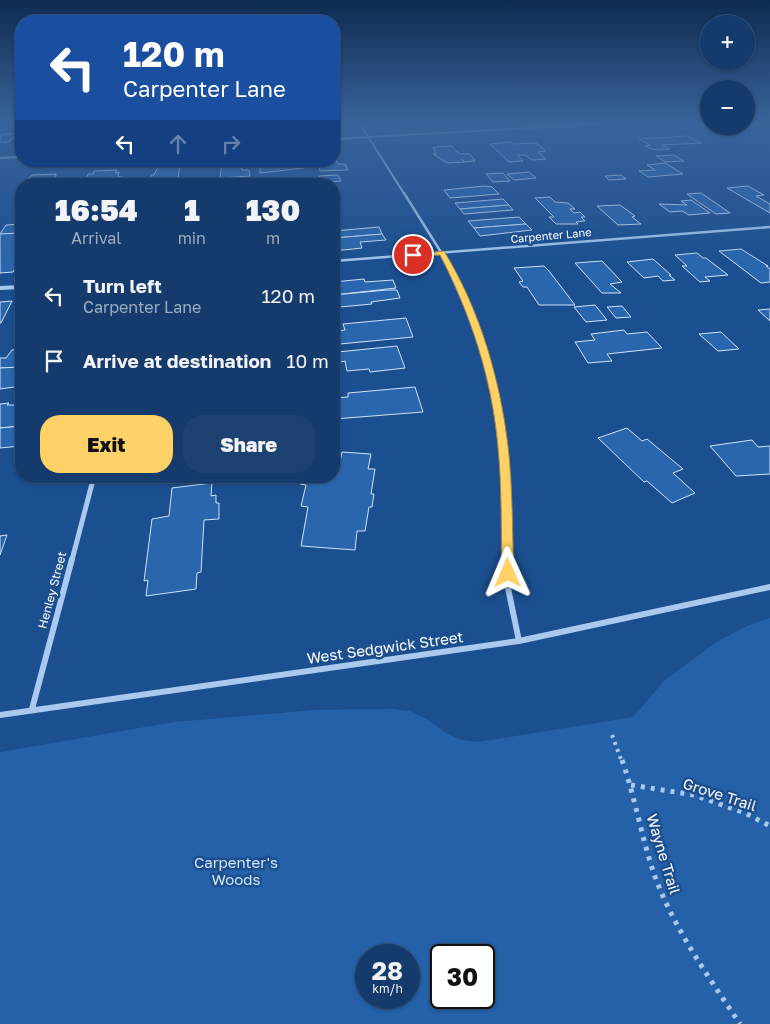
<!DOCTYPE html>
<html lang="en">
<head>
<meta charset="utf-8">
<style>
	body { margin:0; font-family:"Golos Text",sans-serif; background:#1d4271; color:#f1f3f6; height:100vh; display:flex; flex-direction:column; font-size:19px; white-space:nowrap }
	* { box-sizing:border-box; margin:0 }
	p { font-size:16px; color:#9dadc1 }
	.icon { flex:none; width:28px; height:28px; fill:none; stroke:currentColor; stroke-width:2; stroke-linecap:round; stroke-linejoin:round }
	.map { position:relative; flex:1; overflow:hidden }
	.panel { position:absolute; left:15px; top:178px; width:325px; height:305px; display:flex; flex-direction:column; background:#143b6b; border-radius:20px; box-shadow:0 1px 4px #0004,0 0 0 1px #33557e }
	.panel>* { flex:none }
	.banner { position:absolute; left:15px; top:15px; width:325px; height:152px; border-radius:20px; box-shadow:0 1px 4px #0004,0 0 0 1px #33557e; background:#1a4fa0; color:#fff; overflow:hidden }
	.fabs { position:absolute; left:700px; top:15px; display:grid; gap:10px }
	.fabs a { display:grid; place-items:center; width:55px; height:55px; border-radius:50%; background:#143b6b; box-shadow:0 1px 4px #0004,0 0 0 1px #33557e; font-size:25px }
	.speed { position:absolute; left:355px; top:944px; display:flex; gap:10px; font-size:25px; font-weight:700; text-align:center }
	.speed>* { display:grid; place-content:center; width:65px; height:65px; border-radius:50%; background:#143b6b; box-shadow:0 1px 4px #0004,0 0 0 1px #33557e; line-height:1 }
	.speed small { font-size:12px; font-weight:400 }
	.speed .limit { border:2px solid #111; border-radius:8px; background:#fff; color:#111 }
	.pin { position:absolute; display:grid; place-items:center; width:42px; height:42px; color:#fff; margin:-21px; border:2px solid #fff; border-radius:50%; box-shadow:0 1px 5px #0007 }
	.me { position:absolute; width:55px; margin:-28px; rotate:359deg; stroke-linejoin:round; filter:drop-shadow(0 0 4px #0008) }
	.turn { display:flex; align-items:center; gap:18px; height:105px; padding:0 25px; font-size:22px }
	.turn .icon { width:65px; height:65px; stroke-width:2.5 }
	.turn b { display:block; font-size:35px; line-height:42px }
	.lanes { display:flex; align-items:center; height:48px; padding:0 25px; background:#0003; justify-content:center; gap:25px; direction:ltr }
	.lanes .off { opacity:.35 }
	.eta { display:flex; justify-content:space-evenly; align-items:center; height:85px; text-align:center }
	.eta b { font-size:30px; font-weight:800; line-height:35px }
	.button { display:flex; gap:10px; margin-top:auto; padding:10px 25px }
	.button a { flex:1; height:58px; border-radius:20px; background:#ffd166; color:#111; font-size:20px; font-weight:800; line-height:58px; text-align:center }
	.button a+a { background:#1d4271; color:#f1f3f6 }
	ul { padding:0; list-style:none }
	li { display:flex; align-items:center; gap:15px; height:65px; padding:0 25px }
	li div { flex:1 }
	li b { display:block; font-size:19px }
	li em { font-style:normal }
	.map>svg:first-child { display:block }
</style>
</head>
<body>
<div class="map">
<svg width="770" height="1024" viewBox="0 0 770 1024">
	<rect width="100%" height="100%" fill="#1b4f8f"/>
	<path fill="#2461a8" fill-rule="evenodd" d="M770,618V1024H0V752L174,722L314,710L393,709L409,711L427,719L444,732L461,740L478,742L633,717L665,680L718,641L749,625ZM366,955H409V998H366ZM441,955H484V998H441Z"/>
	<g fill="#2a66ad" stroke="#cfe3fa">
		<polygon points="3,134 16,134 9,142 0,142 0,137"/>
		<polygon points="687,136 701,143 662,145 669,149 658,150 651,149 645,146 650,145 639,139"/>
		<polygon points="512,142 514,144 536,143 546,151 538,152 546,159 532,160 525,155 517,155 523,161 509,162 490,144"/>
		<polygon points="451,146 460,154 470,154 475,161 465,162 462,159 464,162 447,163 433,154 436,154 433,147"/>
		<polygon points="674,155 684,161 665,162 656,156"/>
		<polygon points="334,156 338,164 345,164 348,170 320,171 317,161 334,161"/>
		<polygon points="268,161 303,162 304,168 260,173 260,163"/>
		<polygon points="240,162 242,170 249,170 250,176 220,178 222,163"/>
		<polygon points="665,163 683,174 648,177 639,171 655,170 647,165"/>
		<polygon points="180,165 177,184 147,184 151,183 151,175 154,175 158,167"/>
		<polygon points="117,170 115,173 119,172 118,177 123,177 121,181 116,181 115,184 83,184 88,174 93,174 94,171"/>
		<polygon points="529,172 536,178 514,180 507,174"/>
		<polygon points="503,173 510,181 493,182 486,174"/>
		<polygon points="56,174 55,184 22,184 32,175"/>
		<polygon points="338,175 341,181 322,183 319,176"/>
		<polygon points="621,175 626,179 609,180 605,176"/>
		<polygon points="272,179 272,184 254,184 253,180"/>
		<polygon points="485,186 492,187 499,194 450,198 444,190"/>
		<polygon points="748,186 764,195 756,196 770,204 770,213 727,188"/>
		<polygon points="701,193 730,213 716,214 687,194"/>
		<polygon points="550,197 555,202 568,203 575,209 570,209 574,213 580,212 585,217 581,217 585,221 576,222 578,224 556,224 549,217 554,217 535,198"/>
		<polygon points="503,199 509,205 460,209 455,203"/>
		<polygon points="691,200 710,213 689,215 682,211 670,212 659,204 687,205 681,201"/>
		<polygon points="509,205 513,210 464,214 460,209"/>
		<polygon points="620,205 635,216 632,217 641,224 618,225 597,206"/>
		<polygon points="519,217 526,224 474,228 468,221"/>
		<polygon points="21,224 19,233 0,234 6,225"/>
		<polygon points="526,224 532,230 480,236 474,228"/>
		<polygon points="379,227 382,234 334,238 334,231"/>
		<polygon points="21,233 21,258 13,272 0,273 0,234"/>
		<polygon points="382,234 386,240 360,242 362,248 334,251 334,238"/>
		<polygon points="741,249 768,266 766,266 770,269 770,282 761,283 719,251"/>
		<polygon points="697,253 703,258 706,258 728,275 705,277 710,281 700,282 682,266 687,266 675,255"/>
		<polygon points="653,259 671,275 669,275 675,280 663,281 658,276 644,278 627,262"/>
		<polygon points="602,261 622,282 610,284 621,293 602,293 575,263"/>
		<polygon points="544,266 549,271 575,305 539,305 527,287 523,287 519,282 523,281 514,268"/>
		<polygon points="364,279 365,282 393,280 396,288 334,295 334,282"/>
		<polygon points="387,290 397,290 400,298 371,302 372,304 340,307 338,301 334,301 334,295"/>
		<polygon points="12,301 1,323 0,323 0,302"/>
		<polygon points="595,305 607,320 586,322 574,307"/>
		<polygon points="622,306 631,317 616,318 607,307"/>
		<polygon points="770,309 770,321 758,310"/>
		<polygon points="406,318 413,337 340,344 337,331 345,330 343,324"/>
		<polygon points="624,330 627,334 647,332 662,348 607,354 612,361 588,363 575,342 595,340 591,334"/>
		<polygon points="721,332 739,349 718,351 699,334"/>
		<polygon points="397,346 405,368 370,372 369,369 347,371 345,361 340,362 338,352"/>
		<polygon points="21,349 21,367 0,368 0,358 6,358 12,350"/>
		<polygon points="21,367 21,386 0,389 0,368"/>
		<polygon points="415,387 423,412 334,419 334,398 348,397 348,393"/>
		<polygon points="9,403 7,405 21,405 21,426 0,428 0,404"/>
		<polygon points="21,426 21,446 0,448 0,428"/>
		<polygon points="627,428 642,441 647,439 683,469 673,473 695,493 672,503 647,481 644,482 598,438"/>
		<polygon points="752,440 758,447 770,446 770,474 736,476 710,446"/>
		<polygon points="342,452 371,454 368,469 375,469 371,494 374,494 372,507 369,507 365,531 357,531 355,550 301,546 308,507 301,506 306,485 300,484 302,476 334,476 334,466 339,467"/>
		<polygon points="212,483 211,496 216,495 216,503 219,503 219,519 204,520 201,572 197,573 196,589 146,596 148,580 144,581 152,519 169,516 172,488"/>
		<polygon points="7,535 0,555 0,536"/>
	</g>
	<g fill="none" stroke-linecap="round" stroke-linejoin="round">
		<polyline stroke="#a9c9ee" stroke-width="4" stroke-dasharray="3 4.5" stroke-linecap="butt" points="612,735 622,762"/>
		<g stroke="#a9c9ee" stroke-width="5" stroke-dasharray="4 6" stroke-linecap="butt">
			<path d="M622,760C636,800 642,842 657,882C677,933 710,979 740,1024"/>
			<polyline points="631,785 694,795 745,813 770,826"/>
		</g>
		<g stroke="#a9c9ee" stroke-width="2">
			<polyline points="360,124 405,195"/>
			<polyline points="334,139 599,124"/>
			<polyline points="0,158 21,157"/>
		</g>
		<g stroke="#a9c9ee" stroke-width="2.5">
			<polyline points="404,193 454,273 459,286"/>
			<polyline points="334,261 770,227"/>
		</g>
		<g stroke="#a9c9ee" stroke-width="4">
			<polyline points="459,285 488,363 497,405"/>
			<polyline points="0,288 21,287"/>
		</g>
		<g stroke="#a9c9ee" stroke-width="5">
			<polyline points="496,404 503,448 507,560"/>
			<polyline points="72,560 94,476"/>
		</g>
		<g stroke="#a9c9ee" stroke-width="6">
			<polyline points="507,559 508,588 519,641"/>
			<polyline points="32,709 72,559"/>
			<polyline points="0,715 519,641 770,587"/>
		</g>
	</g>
	<linearGradient id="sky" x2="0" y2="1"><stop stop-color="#0f2b4f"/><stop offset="0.46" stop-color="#39639b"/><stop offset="1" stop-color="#39639b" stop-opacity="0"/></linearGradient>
	<rect width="770" height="267" fill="url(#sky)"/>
	<path fill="#ffd166" stroke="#a68842" d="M444,251C480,310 500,379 508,446C513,488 512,531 514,573L508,578L502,573C501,531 502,488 498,447C492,379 471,315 440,255L413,257L410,255Z"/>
	<g text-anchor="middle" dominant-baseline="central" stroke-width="5" stroke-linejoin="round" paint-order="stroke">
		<g font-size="11" fill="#fff" stroke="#1b4f8f">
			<text transform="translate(551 235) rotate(-5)">Carpenter Lane</text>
		</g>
		<g font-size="12" fill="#fff" stroke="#1b4f8f">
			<text transform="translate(52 590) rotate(-75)">Henley Street</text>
		</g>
		<g font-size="15" fill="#fff" stroke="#1b4f8f">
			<text transform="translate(385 647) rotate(-8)">West Sedgwick Street</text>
			<text transform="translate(720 794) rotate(18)">Grove Trail</text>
			<text transform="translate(664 854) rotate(73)">Wayne Trail</text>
		</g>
		<g font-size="15" fill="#cfe3fa" stroke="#1b4f8f">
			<text x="236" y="862">Carpenter's<tspan x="236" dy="17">Woods</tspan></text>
		</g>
	</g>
</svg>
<div class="fabs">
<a>+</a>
<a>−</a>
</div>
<div class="speed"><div>28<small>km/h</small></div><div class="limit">30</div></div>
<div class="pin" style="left:413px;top:255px;background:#d93025"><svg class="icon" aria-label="arrive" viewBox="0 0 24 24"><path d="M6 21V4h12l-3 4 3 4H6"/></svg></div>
<svg class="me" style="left:508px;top:573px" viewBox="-20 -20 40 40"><path d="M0-17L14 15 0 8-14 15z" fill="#ffd166" stroke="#fff" stroke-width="4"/></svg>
<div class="banner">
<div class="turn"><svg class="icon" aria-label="left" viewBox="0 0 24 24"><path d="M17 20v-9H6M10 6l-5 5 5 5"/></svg><div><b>120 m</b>Carpenter Lane</div></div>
<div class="lanes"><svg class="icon" aria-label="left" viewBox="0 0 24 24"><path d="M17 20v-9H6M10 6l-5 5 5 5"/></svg><svg class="icon off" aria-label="ahead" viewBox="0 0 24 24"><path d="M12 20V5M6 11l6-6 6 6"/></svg><svg class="icon off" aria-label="right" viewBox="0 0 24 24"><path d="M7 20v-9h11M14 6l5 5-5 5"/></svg></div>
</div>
<section class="panel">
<div class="eta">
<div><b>16:54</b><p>Arrival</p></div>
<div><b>1</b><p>min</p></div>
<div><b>130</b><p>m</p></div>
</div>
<ul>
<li><svg class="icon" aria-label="left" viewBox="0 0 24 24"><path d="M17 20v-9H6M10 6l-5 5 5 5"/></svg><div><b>Turn left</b><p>Carpenter Lane</p></div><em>120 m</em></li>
<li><svg class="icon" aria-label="arrive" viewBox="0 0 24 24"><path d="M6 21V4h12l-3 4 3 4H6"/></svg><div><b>Arrive at destination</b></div><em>10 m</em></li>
</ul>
<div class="button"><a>Exit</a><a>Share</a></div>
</section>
</div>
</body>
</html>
